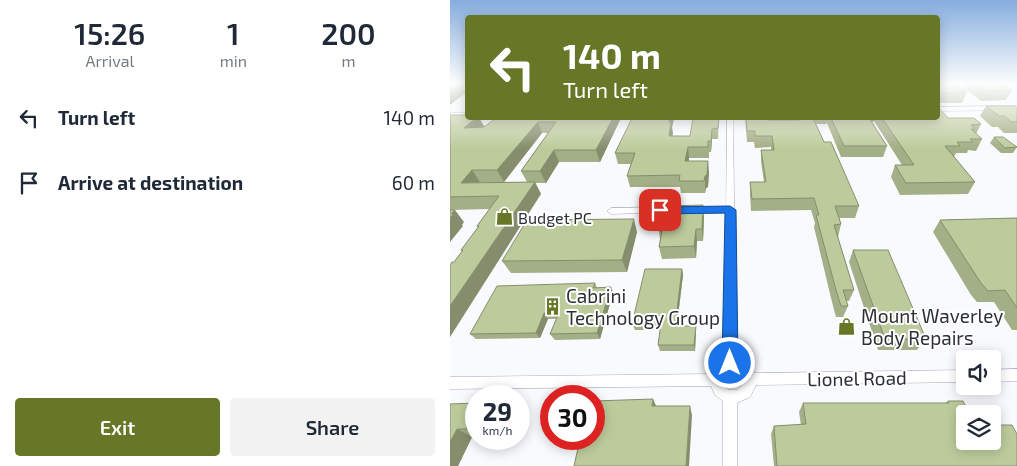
<!DOCTYPE html>
<html lang="en">
<head>
<meta charset="utf-8">
<style>
	body { margin:0; font-family:"Exo 2",sans-serif; background:#f2f2f3; color:#1f2937; height:100vh; display:flex; flex-direction:column; font-size:19px; white-space:nowrap }
	* { box-sizing:border-box; margin:0 }
	p { font-size:16px; color:#747a83 }
	.icon { flex:none; width:28px; height:28px; fill:none; stroke:currentColor; stroke-width:2; stroke-linecap:round; stroke-linejoin:round }
	.map { position:relative; flex:1; overflow:hidden }
	.panel { display:flex; flex-direction:column; background:#fff; width:450px }
	.panel>* { flex:none }
	.hud { position:absolute; left:15px; top:15px; width:475px; height:105px; border-radius:5px; box-shadow:0 2px 12px #0003; background:#667827; color:#fff; overflow:hidden }
	.tools { position:absolute; left:506px; top:350px; display:grid; gap:10px }
	.tools a { display:grid; place-items:center; width:45px; height:45px; border-radius:5px; background:#fff; box-shadow:0 2px 12px #0003; font-size:25px }
	.speed { position:absolute; left:15px; top:385px; display:flex; gap:10px; font-size:25px; font-weight:700; text-align:center }
	.speed>* { display:grid; place-content:center; width:65px; height:65px; border-radius:50%; background:#fff; box-shadow:0 2px 12px #0003; line-height:1 }
	.speed small { font-size:12px; font-weight:400 }
	.speed .limit { border:8px solid #d22; background:#fff; color:#111 }
	.pin { position:absolute; display:grid; place-items:center; width:42px; height:42px; color:#fff; margin:-21px; border-radius:10px; box-shadow:0 2px 8px #0006 }
	.me { position:absolute; width:55px; margin:-28px; rotate:0deg; stroke-linejoin:round; filter:drop-shadow(0 0 4px #0008) }
	.turn { display:flex; align-items:center; gap:18px; height:105px; padding:0 15px; font-size:22px }
	.turn .icon { width:65px; height:65px; stroke-width:2.5 }
	.turn b { display:block; font-size:35px; line-height:42px }
	.eta { display:flex; justify-content:space-evenly; align-items:center; height:85px; text-align:center }
	.eta b { font-size:30px; font-weight:600; line-height:35px }
	.action { display:flex; gap:10px; margin-top:auto; padding:10px 15px }
	.action a { flex:1; height:58px; border-radius:5px; background:#667827; color:#fff; font-size:20px; font-weight:600; line-height:58px; text-align:center }
	.action a+a { background:#f2f2f3; color:#1f2937 }
	ul { padding:0; list-style:none }
	li { display:flex; align-items:center; gap:15px; height:65px; padding:0 15px }
	li div { flex:1 }
	li b { display:block; font-size:19px }
	li em { font-style:normal }
	main { display:flex; flex:1; min-height:0 }
	.map>svg:first-child { display:block }
</style>
</head>
<body>
<main>
<section class="panel">
<div class="eta">
<div><b>15:26</b><p>Arrival</p></div>
<div><b>1</b><p>min</p></div>
<div><b>200</b><p>m</p></div>
</div>
<ul>
<li><svg class="icon" aria-label="left" viewBox="0 0 24 24"><path d="M17 20v-9H6M10 6l-5 5 5 5"/></svg><div><b>Turn left</b></div><em>140 m</em></li>
<li><svg class="icon" aria-label="arrive" viewBox="0 0 24 24"><path d="M6 21V4h12l-3 4 3 4H6"/></svg><div><b>Arrive at destination</b></div><em>60 m</em></li>
</ul>
<div class="action"><a>Exit</a><a>Share</a></div>
</section>
<div class="map">
<svg width="567" height="466" viewBox="0 0 567 466">
	<rect width="100%" height="100%" fill="#f9fafd"/>
	<g fill="none" stroke-linecap="round" stroke-linejoin="round">
		<defs>
			<g id="minor">
				<polygon points="567,106 567,110 488,111 488,107"/>
				<rect x="0" y="113" width="18" height="4"/>
				<path d="M277,118H283L286,357L298,363L305,373L515,370V382L306,385L300,397L287,403V466H273V401L265,395L261,386L0,389V377L261,374L266,365L274,359L276,213H243L239,210L243,207H276ZM279,369H287L293,376V384L287,390H279L273,384V376Z"/>
				<polygon points="222,207 225,208 226,210 225,212 161,214 157,211 161,208"/>
				<polygon points="567,369 567,381 542,382 542,370"/>
			</g>
		</defs>
		<use href="#minor" stroke="#a2a8b5" stroke-width="1"/>
		<use href="#minor" fill="#fff" fill-rule="evenodd"/>
	</g>
	<g fill="#a3af86" fill-rule="evenodd">
		<polygon points="488,84 504,86 517,92 512,103 488,103"/>
		<polygon points="516,84 553,84 562,90 556,100 531,101 514,88"/>
		<polygon points="536,106 567,108 567,133 554,133 548,127 542,127 530,116"/>
		<path d="M0,115L34,126L33,127H34L46,118L170,120L150,162H109L96,183H85L91,194L4,262L12,252L11,250L28,228L27,226L40,209L0,210ZM92,133H98L71,171L77,182H30H54Z"/>
		<polygon points="182,118 224,118 222,127 222,136 240,136 269,118 268,139 262,139 261,152 259,152 259,158 239,158 239,161 259,172 258,187 256,188 255,193 231,193 230,187 180,187 177,176 181,164 168,164 165,153"/>
		<polygon points="295,118 317,118 318,120 346,120 346,118 498,118 531,124 526,134 532,139 526,151 518,150 517,153 506,153 504,157 525,182 518,194 450,195 441,177 445,165 452,165 424,121 422,122 437,146 433,157 391,157 377,123 376,124 366,124 374,142 409,206 405,218 389,218 391,224 388,237 404,290 399,301 396,301 398,306 393,317 386,317 382,302 364,227 365,223 361,210 301,211 300,194 300,182 314,182 311,161 311,150 321,150 321,147 305,148 304,142 297,142"/>
		<polygon points="544,137 567,147 563,153 551,153 540,143"/>
		<polygon points="254,218 253,241 247,241 246,258 212,259 209,247 210,239 209,231"/>
		<polygon points="567,218 567,330 562,330 544,302 527,302 521,295 483,232 490,220"/>
		<polygon points="187,232 177,272 61,273 52,261"/>
		<polygon points="403,250 476,339 467,350 428,350 399,262"/>
		<polygon points="232,269 233,275 227,326 246,331 245,351 210,351 208,345 210,330 185,330 182,324"/>
		<polygon points="145,283 147,288 163,293 150,339 105,340 100,334 106,319 98,319 90,338 26,339 20,334"/>
		<polygon points="498,401 515,414 567,466 324,466 321,434 324,426 351,425 349,412 353,403 495,403"/>
		<polygon points="26,403 26,437 22,437 8,466 0,466 0,404"/>
	</g>
	<g fill="#848e6d">
		<polygon points="10,84 18,84 18,91 0,105 0,91"/>
		<polygon points="26,118 29,118 34,126 21,139 14,128"/>
		<polygon points="163,118 169,118 170,120 150,162 146,150"/>
		<polygon points="220,118 224,118 224,119 222,127 223,133 221,147 219,122"/>
		<polygon points="418,118 425,118 424,121 415,126"/>
		<polygon points="88,122 92,133 54,182 47,170"/>
		<polygon points="262,129 262,139 261,152 261,141"/>
		<polygon points="238,147 239,158 237,172 235,161"/>
		<polygon points="104,150 109,162 96,183 90,171"/>
		<polygon points="258,161 259,172 258,187 256,188 255,193 255,176"/>
		<polygon points="22,170 30,182 11,183"/>
		<polygon points="85,182 91,194 0,337 0,306"/>
		<polygon points="253,205 254,218 253,241 252,229"/>
		<polygon points="5,210 14,222 12,225 13,226 0,242 0,218 1,214"/>
		<polygon points="184,219 187,232 177,272 172,260"/>
		<polygon points="246,229 247,241 246,258 244,246"/>
		<polygon points="232,269 233,275 226,331 225,326"/>
		<polygon points="161,287 163,293 150,339 147,333"/>
		<polygon points="94,313 98,319 90,338 86,333"/>
		<polygon points="246,326 246,331 245,351 244,345"/>
		<polygon points="203,399 207,408 202,406"/>
		<polygon points="240,406 242,415 239,466 236,466"/>
		<polygon points="26,408 26,435 16,429"/>
		<polygon points="7,429 22,437 8,466 0,466 0,442"/>
	</g>
	<g fill="#bdcb9c" stroke="#848e6d">
		<polygon points="0,84 10,84 0,91"/>
		<polygon points="488,84 502,84 504,86 509,86 517,92 488,93"/>
		<polygon points="526,84 553,84 562,90 536,91"/>
		<polygon points="536,106 564,106 567,108 567,122 561,122 555,116 549,116"/>
		<polygon points="488,107 498,118 524,118 531,124 521,125 525,129 521,129 532,139 520,139 523,142 507,142 510,146 495,146 525,182 456,183 445,165 464,165 432,118 488,118"/>
		<polygon points="0,115 18,115 18,118 26,118 14,128 34,127 46,118 163,118 146,150 104,150 90,171 71,171 106,122 88,122 47,170 22,170 11,183 85,182 0,306 0,265 2,262 4,262 13,250 11,250 29,226 27,226 49,196 0,197"/>
		<polygon points="182,118 220,118 219,122 221,122 219,136 240,136 243,118 269,118 268,128 262,129 261,141 258,141 258,147 238,147 235,161 258,161 257,175 255,176 254,181 229,181 230,175 177,176 185,153 165,153"/>
		<polygon points="296,118 317,118 318,120 349,120 348,118 363,118 374,142 381,142 409,206 385,206 391,224 384,225 404,290 393,290 398,306 391,306 386,290 366,215 369,215 364,198 302,199 300,182 316,182 311,150 324,150 322,136 305,136 305,131 297,131"/>
		<polygon points="381,118 419,118 437,146 394,146"/>
		<polygon points="544,137 553,137 567,147 555,148"/>
		<polygon points="253,205 252,229 246,229 244,246 209,247 212,231 209,231 214,206"/>
		<polygon points="0,210 5,210 1,214 4,214 0,218"/>
		<polygon points="567,218 567,308 555,290 538,291 531,283 490,220"/>
		<polygon points="184,219 172,260 52,261 77,220"/>
		<polygon points="403,250 438,250 476,339 435,339"/>
		<polygon points="195,269 232,269 225,326 246,326 244,345 208,345 211,324 182,324"/>
		<polygon points="145,283 143,288 161,287 147,333 100,334 109,313 94,313 86,333 20,334 47,286"/>
		<polygon points="203,399 202,406 240,406 236,466 124,466 130,439 144,439 144,401"/>
		<polygon points="498,401 513,401 516,407 531,407 534,414 515,414 515,441 542,441 542,425 562,425 567,434 567,466 327,466 324,426 356,424 353,403 499,403"/>
		<polygon points="26,403 26,408 16,429 7,429 0,442 0,404"/>
	</g>
	<linearGradient id="sky" x2="0" y2="1"><stop stop-color="#85addd"/><stop offset="0.56" stop-color="#fcfdfe"/><stop offset="1" stop-color="#fcfdfe" stop-opacity="0"/></linearGradient>
	<rect width="567" height="149" fill="url(#sky)"/>
	<polygon fill="#1a73e8" stroke="#114b97" points="280,206 286,210 288,363 285,369 280,371 274,369 272,363 275,213 210,214 205,210 210,207"/>
	<defs>
		<symbol id="shop-bare" viewBox="-9 -9 18 18"><path d="M-5-2.5h2.3a2.7 3.5 0 0 1 5.4 0H5L5.5 6h-11ZM-1.5-2.5h3a1.5 2.3 0 0 0-3 0Z" fill="#667827" stroke="#fff" stroke-width="2.5" paint-order="stroke"/></symbol>
		<symbol id="building-bare" viewBox="-9 -9 18 18"><path d="M-4-6H4V6H1V3H-1V6H-4ZM-2.5-4.3h1.7v1.8h-1.7ZM.8-4.3h1.7v1.8H.8ZM-2.5-1h1.7V.8h-1.7ZM.8-1h1.7V.8H.8Z" fill="#667827" stroke="#fff" stroke-width="2.5" paint-order="stroke"/></symbol>
	</defs>
	<g fill-rule="evenodd">
		<use href="#shop-bare" x="42" y="204" width="25" height="25"/>
		<use href="#building-bare" x="90" y="294" width="25" height="25"/>
		<use href="#shop-bare" x="384" y="314" width="25" height="25"/>
	</g>
	<g text-anchor="middle" dominant-baseline="central" stroke-width="4" stroke-linejoin="round" paint-order="stroke">
		<g font-size="16" fill="#2c2f34" stroke="#fff" text-anchor="start">
			<text x="68" y="217">Budget PC</text>
		</g>
		<g font-size="19" fill="#2c2f34" stroke="#fff" text-anchor="start">
			<text x="116" y="295">Cabrini<tspan x="116" dy="22">Technology Group</tspan></text>
			<text x="411" y="315">Mount Waverley<tspan x="411" dy="22">Body Repairs</tspan></text>
		</g>
		<g font-size="19" fill="#2c2f34" stroke="#fff">
			<text transform="translate(407 378) rotate(-1)">Lionel Road</text>
		</g>
	</g>
</svg>
<div class="tools">
<a><svg class="icon" aria-label="sound" viewBox="0 0 24 24"><path d="M4 9h4l5-4v14l-5-4H4zM17 9q2 3 0 6"/></svg></a>
<a><svg class="icon" aria-label="layers" viewBox="0 0 24 24"><path d="M12 4l9 5-9 5-9-5zM3 14l9 5 9-5"/></svg></a>
</div>
<div class="speed"><div>29<small>km/h</small></div><div class="limit">30</div></div>
<div class="pin" style="left:210px;top:210px;background:#d93025"><svg class="icon" aria-label="arrive" viewBox="0 0 24 24"><path d="M6 21V4h12l-3 4 3 4H6"/></svg></div>
<svg class="me" style="left:280px;top:363px" viewBox="-20 -20 40 40"><circle r="17" fill="#1a73e8" stroke="#fff" stroke-width="3"/><path d="M0-11L8 9 0 5-8 9z" fill="#fff"/></svg>
<div class="hud">
<div class="turn"><svg class="icon" aria-label="left" viewBox="0 0 24 24"><path d="M17 20v-9H6M10 6l-5 5 5 5"/></svg><div><b>140 m</b>Turn left</div></div>
</div>
</div>
</main>
</body>
</html>
